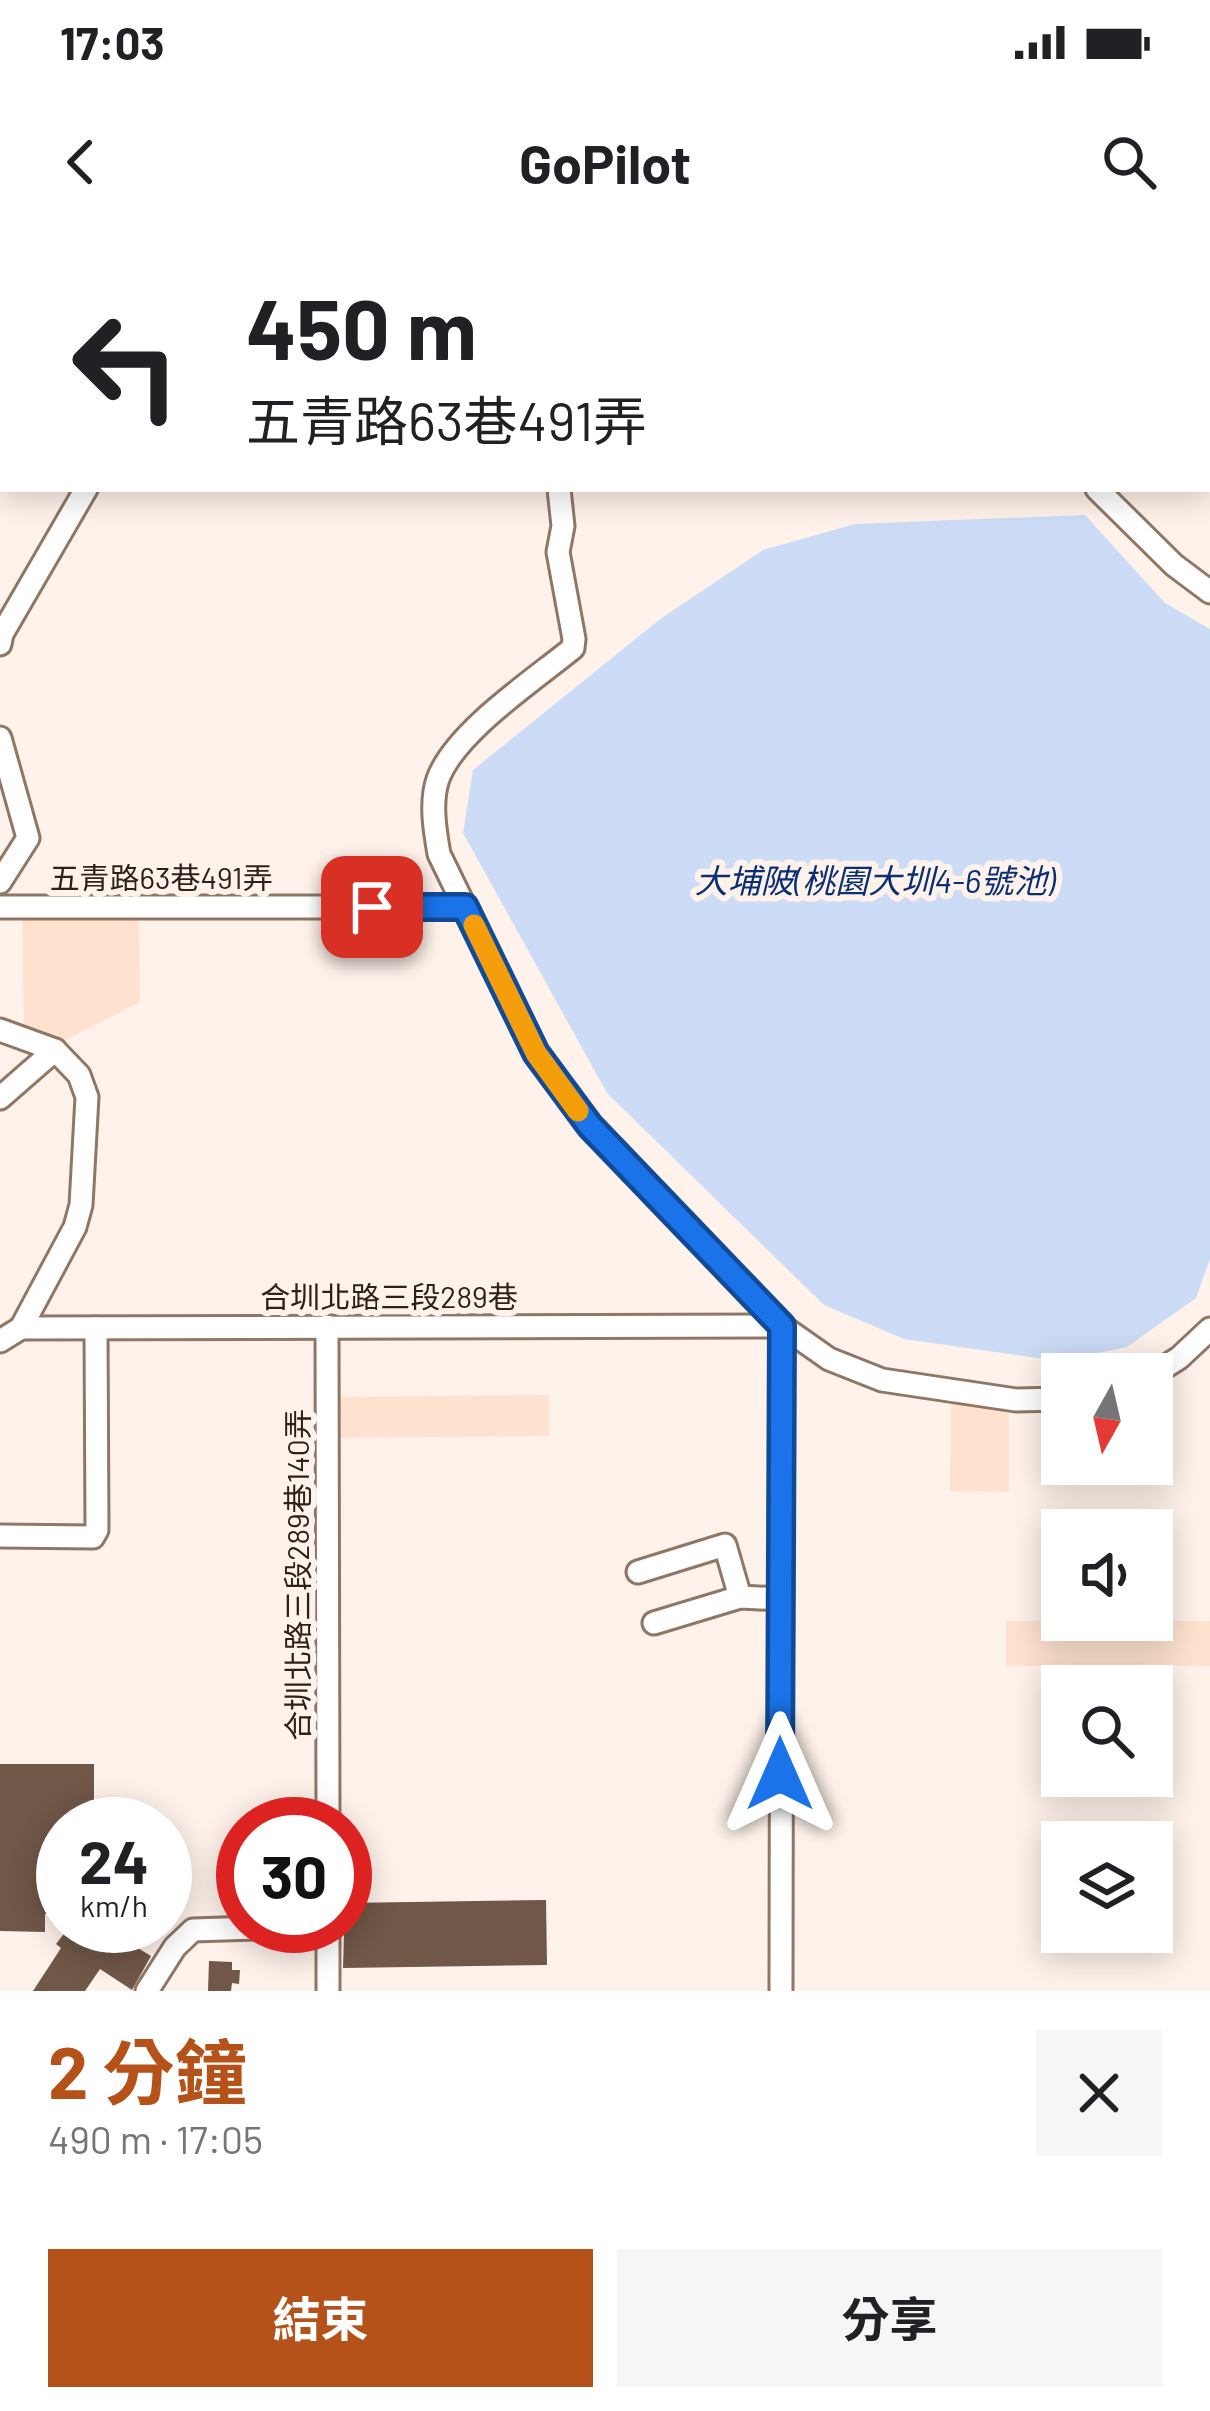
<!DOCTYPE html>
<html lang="zh-TW">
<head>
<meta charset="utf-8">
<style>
	body { margin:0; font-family:Barlow,"Noto Sans TC",sans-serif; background:#f6f6f6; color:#202124; height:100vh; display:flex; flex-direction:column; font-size:45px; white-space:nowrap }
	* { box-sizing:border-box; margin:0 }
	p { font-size:39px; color:#757577 }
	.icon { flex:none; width:66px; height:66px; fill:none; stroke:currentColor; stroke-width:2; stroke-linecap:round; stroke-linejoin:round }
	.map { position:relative; height:1751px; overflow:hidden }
	.side { display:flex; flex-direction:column; background:#fff; flex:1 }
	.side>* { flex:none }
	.hud { position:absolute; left:0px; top:0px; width:1212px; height:252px; box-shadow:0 6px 30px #0003; background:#fff; color:#202124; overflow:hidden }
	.needle { width:78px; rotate:188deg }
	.tools { position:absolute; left:1041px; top:1113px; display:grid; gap:24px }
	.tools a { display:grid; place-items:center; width:132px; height:132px; border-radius:0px; background:#fff; box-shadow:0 6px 30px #0003; font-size:60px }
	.speed { position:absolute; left:36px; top:1557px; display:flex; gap:24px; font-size:60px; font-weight:700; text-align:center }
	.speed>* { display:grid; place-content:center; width:156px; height:156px; border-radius:50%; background:#fff; box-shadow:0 6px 30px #0003; line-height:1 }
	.speed small { font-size:30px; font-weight:400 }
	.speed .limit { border:18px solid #d22; background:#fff; color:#111 }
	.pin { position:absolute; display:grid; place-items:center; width:102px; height:102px; color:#fff; margin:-51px; border-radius:24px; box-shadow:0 6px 18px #0006 }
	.me { position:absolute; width:132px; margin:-66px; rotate:0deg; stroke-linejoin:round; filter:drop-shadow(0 0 9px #0008) }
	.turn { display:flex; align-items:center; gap:42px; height:252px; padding:0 48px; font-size:54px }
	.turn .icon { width:156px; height:156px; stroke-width:2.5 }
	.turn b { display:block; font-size:84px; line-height:102px }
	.round { display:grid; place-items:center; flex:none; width:126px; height:126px; border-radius:0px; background:#f6f6f6 }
	.overview { display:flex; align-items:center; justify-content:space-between; height:204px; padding:0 48px }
	h1 { font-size:72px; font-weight:700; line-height:90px; color:#b5521a }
	.button { display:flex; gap:24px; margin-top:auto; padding:24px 48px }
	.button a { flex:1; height:138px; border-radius:0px; background:#b5521a; color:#fff; font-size:48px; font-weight:700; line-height:138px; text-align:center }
	.button a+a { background:#f6f6f6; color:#202124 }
	.status { display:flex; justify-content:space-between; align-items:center; height:84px; padding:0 60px; background:#fff; direction:ltr }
	.status svg { height:33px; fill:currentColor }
	header { display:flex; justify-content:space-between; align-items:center; height:156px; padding:0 48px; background:#fff; font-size:54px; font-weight:700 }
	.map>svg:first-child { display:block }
</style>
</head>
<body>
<div class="status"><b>17:03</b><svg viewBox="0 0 49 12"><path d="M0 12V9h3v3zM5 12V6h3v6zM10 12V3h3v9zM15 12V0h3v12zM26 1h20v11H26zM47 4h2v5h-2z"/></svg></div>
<header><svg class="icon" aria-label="back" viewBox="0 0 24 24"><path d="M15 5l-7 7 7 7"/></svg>GoPilot<svg class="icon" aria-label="search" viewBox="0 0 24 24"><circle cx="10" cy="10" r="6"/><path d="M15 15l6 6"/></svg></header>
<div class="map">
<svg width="1210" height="1751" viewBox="0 0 1210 1751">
	<rect width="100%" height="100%" fill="#fef2ea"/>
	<g fill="#fee2cf">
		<polygon points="139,672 140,762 60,803 24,789 22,674"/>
		<polygon points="951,1151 1009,1160 1009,1252 950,1251"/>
		<polygon points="549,1155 549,1196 330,1198 330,1157"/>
		<rect x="1006" y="1381" width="204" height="45"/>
	</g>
	<polygon fill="#cddcf6" points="1085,275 1165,363 1210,389 1210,1019 1196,1058 1127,1107 1059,1121 904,1099 824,1065 607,853 463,593 473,530 659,380 763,310 855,284"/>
	<g fill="#705748">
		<polygon points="0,1524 94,1524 94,1584 63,1584 63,1660 54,1660 54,1674 45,1674 45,1692 0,1691"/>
		<polygon points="260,1569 293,1570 293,1584 260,1584"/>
		<polygon points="546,1660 547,1725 343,1728 345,1663"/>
		<polygon points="70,1686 89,1686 104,1698 110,1691 151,1716 132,1750 100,1729 85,1751 33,1751 61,1708 56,1704"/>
		<polygon points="209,1721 232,1722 232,1730 240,1730 239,1744 232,1743 231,1751 208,1751"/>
	</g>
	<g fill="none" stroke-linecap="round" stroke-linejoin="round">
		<defs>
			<g id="minor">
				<polyline points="838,0 839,3"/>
				<polyline points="1074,0 1074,3"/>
				<polyline points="187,3 187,0"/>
				<polyline points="643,3 650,1"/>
				<polyline points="1198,3 1210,2"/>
				<path d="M559,249L563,286L558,312L574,399L573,408C534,440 455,492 438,539C430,562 435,591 439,614L536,813L590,887L782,1086L829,1119L882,1140L1016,1160L1062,1159"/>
				<polyline points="1097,249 1174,325 1210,352"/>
				<polyline points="0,404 2,394 86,249"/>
				<polyline points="0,498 28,598 0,642"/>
				<polyline points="0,667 465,667"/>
				<polyline points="0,790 55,810 79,835 87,857 81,965 75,987 21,1088"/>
				<polyline points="0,858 55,810"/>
				<polyline points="327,1086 328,1584"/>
				<polyline points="0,1101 21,1088 782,1086"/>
				<polyline points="1152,1135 1179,1118 1210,1089"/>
				<polyline points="0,1296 93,1297 97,1290 96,1088"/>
				<polyline points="638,1332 725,1305 740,1357"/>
				<polyline points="654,1383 740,1357 781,1359"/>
				<polyline points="328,1686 328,1751"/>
				<polyline points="147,1751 175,1707 193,1690 312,1686"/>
				<polyline points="781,1751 782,1086"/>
			</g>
		</defs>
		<use href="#minor" stroke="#907665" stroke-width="27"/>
		<use href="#minor" stroke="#fff" stroke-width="21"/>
	</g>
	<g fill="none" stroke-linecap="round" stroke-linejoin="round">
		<defs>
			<polyline id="route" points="372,667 465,667 536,813 590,886 782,1086 780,1534"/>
		</defs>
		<use href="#route" stroke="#114b97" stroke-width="30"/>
		<use href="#route" stroke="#1a73e8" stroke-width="21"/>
		<polyline stroke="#f59e0b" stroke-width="21" points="474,685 536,813 578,871"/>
	</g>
	<g text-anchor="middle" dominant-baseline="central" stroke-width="12" stroke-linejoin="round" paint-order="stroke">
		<g font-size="30" fill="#2d221b" stroke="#fef2ea">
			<text x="161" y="637">五青路63巷491弄</text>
			<text x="389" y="1056">合圳北路三段289巷</text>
			<text transform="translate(297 1335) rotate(-90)">合圳北路三段289巷140弄</text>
		</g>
		<g font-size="33" font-style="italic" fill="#092f74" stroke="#fef2ea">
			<text x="875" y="640">大埔陂(桃園大圳4-6號池)</text>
		</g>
	</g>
</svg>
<div class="tools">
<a><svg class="needle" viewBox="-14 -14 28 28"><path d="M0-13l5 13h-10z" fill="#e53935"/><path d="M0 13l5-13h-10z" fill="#757577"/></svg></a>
<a><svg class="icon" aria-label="sound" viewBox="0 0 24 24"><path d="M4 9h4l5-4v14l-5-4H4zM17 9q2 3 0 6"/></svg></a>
<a><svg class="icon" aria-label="search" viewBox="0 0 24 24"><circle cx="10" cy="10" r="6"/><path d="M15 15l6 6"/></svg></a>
<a><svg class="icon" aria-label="layers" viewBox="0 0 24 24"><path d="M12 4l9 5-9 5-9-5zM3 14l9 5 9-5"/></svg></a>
</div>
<div class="speed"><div>24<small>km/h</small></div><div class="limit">30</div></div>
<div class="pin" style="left:372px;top:667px;background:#d93025"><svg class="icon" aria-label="arrive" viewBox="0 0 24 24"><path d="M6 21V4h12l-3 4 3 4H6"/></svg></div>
<svg class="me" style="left:780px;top:1534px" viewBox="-20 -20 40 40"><path d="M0-17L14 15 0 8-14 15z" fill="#1a73e8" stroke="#fff" stroke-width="4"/></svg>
<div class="hud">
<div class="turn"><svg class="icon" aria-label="left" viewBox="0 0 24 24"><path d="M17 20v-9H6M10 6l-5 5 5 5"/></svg><div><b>450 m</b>五青路63巷491弄</div></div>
</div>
</div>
<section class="side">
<div class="overview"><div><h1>2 分鐘</h1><p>490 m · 17:05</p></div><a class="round"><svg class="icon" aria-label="close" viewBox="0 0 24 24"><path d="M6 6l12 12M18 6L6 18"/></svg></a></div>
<div class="button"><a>結束</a><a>分享</a></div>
</section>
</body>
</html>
